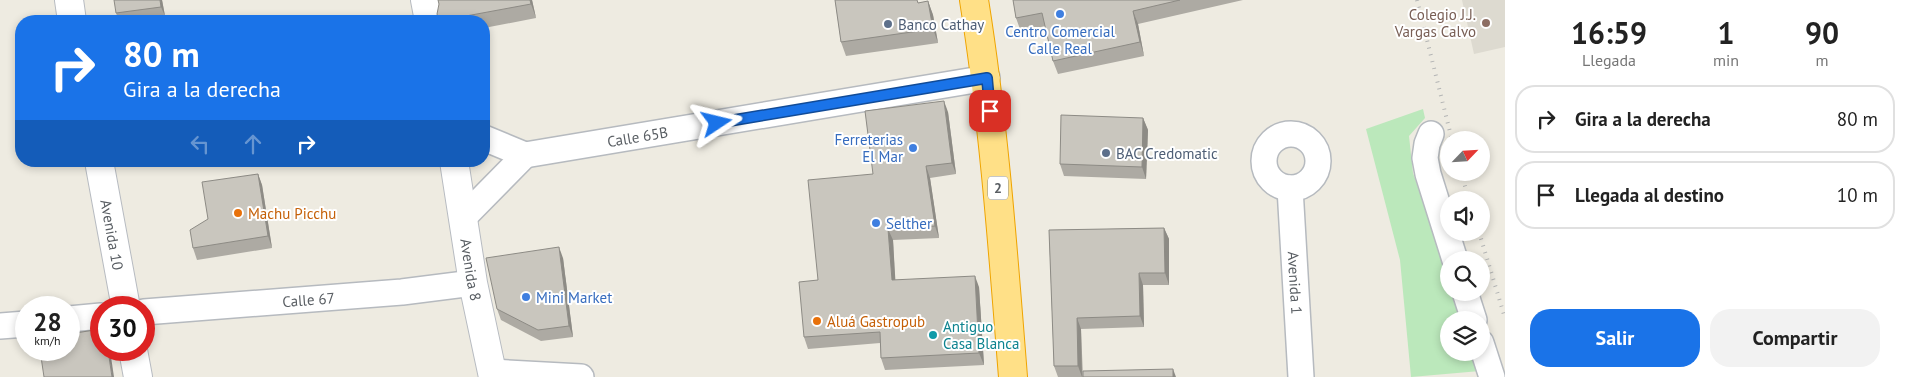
<!DOCTYPE html>
<html lang="es">
<head>
<meta charset="utf-8">
<style>
	body { margin:0; font-family:"PT Sans",sans-serif; background:#f2f2f2; color:#222; height:100vh; display:flex; flex-direction:column; font-size:19px; white-space:nowrap }
	* { box-sizing:border-box; margin:0 }
	p { font-size:16px; color:#767676 }
	.icon { flex:none; width:28px; height:28px; fill:none; stroke:currentColor; stroke-width:2; stroke-linecap:round; stroke-linejoin:round }
	.map { position:relative; flex:1; overflow:hidden }
	.sheet { display:flex; flex-direction:column; background:#fff; width:400px }
	.sheet>* { flex:none }
	.hud { position:absolute; left:15px; top:15px; width:475px; height:152px; border-radius:20px; box-shadow:0 2px 8px #0003; background:#1a73e8; color:#fff; overflow:hidden }
	.needle { width:32px; rotate:65deg }
	.controls { position:absolute; left:1440px; top:131px; display:grid; gap:10px }
	.controls a { display:grid; place-items:center; width:50px; height:50px; border-radius:50%; background:#fff; box-shadow:0 2px 8px #0003; font-size:25px }
	.speed { position:absolute; left:15px; top:296px; display:flex; gap:10px; font-size:25px; font-weight:700; text-align:center }
	.speed>* { display:grid; place-content:center; width:65px; height:65px; border-radius:50%; background:#fff; box-shadow:0 2px 8px #0003; line-height:1 }
	.speed small { font-size:12px; font-weight:400 }
	.speed .limit { border:8px solid #d22; background:#fff; color:#111 }
	.pin { position:absolute; display:grid; place-items:center; width:42px; height:42px; color:#fff; margin:-21px; border-radius:10px; box-shadow:0 2px 8px #0006 }
	.me { position:absolute; width:55px; margin:-28px; rotate:80deg; stroke-linejoin:round; filter:drop-shadow(0 0 4px #0008) }
	.turn { display:flex; align-items:center; gap:18px; height:105px; padding:0 25px; font-size:22px }
	.turn .icon { width:65px; height:65px; stroke-width:2.5 }
	.turn b { display:block; font-size:35px; line-height:42px }
	.lanes { display:flex; align-items:center; height:48px; padding:0 25px; background:#0003; justify-content:center; gap:25px; direction:ltr }
	.lanes .off { opacity:.35 }
	.eta { display:flex; justify-content:space-evenly; align-items:center; height:85px; text-align:center }
	.eta b { font-size:30px; font-weight:700; line-height:35px }
	.cta { display:flex; gap:10px; margin-top:auto; padding:10px 25px }
	.cta a { flex:1; height:58px; border-radius:20px; background:#1a73e8; color:#fff; font-size:20px; font-weight:700; line-height:58px; text-align:center }
	.cta a+a { background:#f2f2f2; color:#222 }
	ul { padding:0; list-style:none }
	li { display:flex; align-items:center; gap:15px; height:68px; margin:0 10px 8px; padding:0 15px; border:2px solid #e0e0e0; border-radius:20px }
	li div { flex:1 }
	li b { display:block; font-size:19px }
	li em { font-style:normal }
	main { display:flex; flex:1; min-height:0 }
	.map>svg:first-child { display:block }
</style>
</head>
<body>
<main>
<div class="map">
<svg width="1505" height="377" viewBox="0 0 1505 377">
	<rect width="100%" height="100%" fill="#eeebe1"/>
	<polygon fill="#dddad0" points="1462,0 1505,0 1505,47 1474,54"/>
	<polygon fill="#bbe8bb" points="1423,109 1425,118 1409,136 1413,173 1449,279 1449,292 1453,293 1463,320 1449,320 1449,352 1474,353 1480,371 1411,377 1400,260 1366,129"/>
	<g fill="none" stroke-linecap="round" stroke-linejoin="round">
		<defs>
			<g id="street">
				<circle cx="1291" cy="161" r="27"/>
				<polyline points="1431,134 1427,144 1425,158 1428,174 1455,260"/>
				<polyline points="484,138 525,155"/>
				<path id="s1" d="M525,155L987,78"/>
				<path id="s2" d="M1290,188L1301,377"/>
				<polyline points="463,218 525,155"/>
				<polyline points="1465,292 1474,320"/>
				<path id="s3" d="M144,312L402,292L473,283"/>
				<polyline points="69,319 101,316"/>
				<polyline points="0,326 26,324"/>
				<polyline points="1481,343 1492,377"/>
				<polyline points="492,372 581,377"/>
			</g>
			<g id="secondary">
				<polyline points="69,0 72,21"/>
				<polyline points="425,0 429,21"/>
				<path id="s4" d="M99,161L126,308"/>
				<path id="s5" d="M454,161L473,283L493,377"/>
				<polyline points="133,350 138,377"/>
			</g>
			<path id="highway" d="M974,0C994,125 1003,251 1013,377"/>
		</defs>
		<use href="#street" stroke="#b6babf" stroke-width="28"/>
		<use href="#secondary" stroke="#b7bbc1" stroke-width="30"/>
		<use href="#highway" stroke="#efa400" stroke-width="30"/>
		<use href="#street" stroke="#fff" stroke-width="25"/>
		<use href="#secondary" stroke="#fff" stroke-width="28"/>
		<use href="#highway" stroke="#ffe087" stroke-width="28"/>
		<g stroke="#b3b4b4" stroke-width="4" stroke-dasharray="1 6" stroke-linecap="butt">
			<polyline points="1417,0 1452,140"/>
			<polyline points="1461,172 1469,200"/>
			<polyline points="1479,232 1505,318"/>
		</g>
	</g>
	<g fill="#adaaa3">
		<polygon points="162,0 165,16 127,21 119,21 116,13"/>
		<polygon points="438,0 532,0 536,18 484,28 484,21 439,21 439,4"/>
		<polygon points="835,0 917,0 918,3 928,1 933,15 938,43 846,56 841,42"/>
		<polygon points="1013,0 1243,0 1138,24 1144,56 1058,74 1053,61 1045,26 1021,32 1016,18"/>
		<polygon points="948,112 956,174 930,178 939,238 893,240 895,280 979,287 984,365 885,370 881,358 880,343 808,349 804,337 818,280 873,174"/>
		<polygon points="1143,118 1148,130 1146,179 1064,176 1060,164"/>
		<polygon points="258,174 262,185 272,248 197,260 193,248 208,219"/>
		<polygon points="1164,228 1169,239 1169,285 1143,285 1144,327 1081,329 1083,377 1058,377 1054,366 1049,230"/>
		<polygon points="563,258 573,337 541,341 501,320 497,309"/>
	</g>
	<g fill="#8d8b85">
		<polygon points="160,0 162,0 165,16 161,7"/>
		<polygon points="530,0 532,0 536,18 531,4"/>
		<polygon points="928,1 933,15 938,43 933,29"/>
		<polygon points="1133,11 1138,24 1144,56 1140,42"/>
		<polygon points="944,101 948,112 956,174 952,163"/>
		<polygon points="1143,118 1148,130 1146,179 1142,167"/>
		<polygon points="926,166 930,178 939,238 935,226"/>
		<polygon points="258,174 262,185 272,248 268,236"/>
		<polygon points="1164,228 1169,239 1169,285 1165,273"/>
		<polygon points="888,229 893,240 896,291 892,280"/>
		<polygon points="559,247 563,258 573,337 569,326"/>
		<polygon points="1139,273 1143,285 1144,327 1140,316"/>
		<polygon points="975,276 979,287 984,365 979,353"/>
		<polygon points="1077,318 1081,329 1082,377 1078,366"/>
		<polygon points="108,350 110,350 114,377 112,377"/>
		<polygon points="1173,369 1176,377 1173,377"/>
	</g>
	<g fill="#c9c6be" stroke="#8d8b85">
		<polygon points="114,0 160,0 161,7 116,13"/>
		<polygon points="438,0 530,0 531,4 439,21 437,14 439,4"/>
		<polygon points="835,0 917,0 918,3 928,1 933,29 841,42"/>
		<polygon points="1013,0 1180,0 1133,11 1140,42 1053,61 1042,13 1016,18"/>
		<polygon points="944,101 952,163 926,166 935,226 888,229 892,280 975,276 979,353 881,358 880,332 804,337 799,282 818,280 808,180 873,174 865,111"/>
		<polygon points="1061,115 1143,118 1142,167 1060,164"/>
		<polygon points="258,174 268,236 193,248 190,230 208,219 202,182"/>
		<polygon points="1164,228 1165,273 1139,273 1140,316 1077,318 1078,366 1054,366 1049,230"/>
		<polygon points="559,247 569,326 538,330 497,309 486,258"/>
		<polygon points="101,329 101,350 108,350 112,377 44,377 40,350 69,350 69,334"/>
		<polygon points="1173,369 1173,377 1083,377 1083,371"/>
	</g>
	<g fill="none" stroke-linecap="round" stroke-linejoin="round">
		<defs>
			<polyline id="route" points="717,123 987,78 990,111"/>
		</defs>
		<use href="#route" stroke="#114b97" stroke-width="12"/>
		<use href="#route" stroke="#1a73e8" stroke-width="9"/>
	</g>
	<g fill="#3f7fe0" stroke="#fff" stroke-width="2">
		<circle cx="1060" cy="14" r="5"/>
		<circle cx="913" cy="148" r="5"/>
		<circle cx="876" cy="223" r="5"/>
		<circle cx="526" cy="297" r="5"/>
	</g>
	<circle fill="#8d6e63" stroke="#fff" stroke-width="2" cx="1486" cy="23" r="5"/>
	<g fill="#5c6f8a" stroke="#fff" stroke-width="2">
		<circle cx="888" cy="24" r="5"/>
		<circle cx="1106" cy="153" r="5"/>
	</g>
	<g fill="#e8710a" stroke="#fff" stroke-width="2">
		<circle cx="238" cy="213" r="5"/>
		<circle cx="817" cy="321" r="5"/>
	</g>
	<circle fill="#0f9aa8" stroke="#fff" stroke-width="2" cx="933" cy="335" r="5"/>
	<g text-anchor="middle" dominant-baseline="central" stroke-width="4" stroke-linejoin="round" paint-order="stroke">
		<rect fill="#fff" stroke="#8b8e92" stroke-width="1" x="988" y="176.5" width="20" height="23" rx="4"/>
		<g font-size="14" font-weight="bold" fill="#595e63">
			<text x="998" y="188">2</text>
		</g>
		<g font-size="15" fill="#785e54" stroke="#fff" text-anchor="end">
			<text x="1476" y="14">Colegio J.J.<tspan x="1476" dy="17">Vargas Calvo</tspan></text>
		</g>
		<g font-size="15" fill="#4e5e75" stroke="#fff" text-anchor="start">
			<text x="898" y="24">Banco Cathay</text>
			<text x="1116" y="153">BAC Credomatic</text>
		</g>
		<g font-size="15" fill="#366cbe" stroke="#fff" text-anchor="start">
			<text x="1060" y="31" text-anchor="middle">Centro Comercial<tspan x="1060" dy="17">Calle Real</tspan></text>
			<text x="903" y="139" text-anchor="end">Ferreterias<tspan x="903" dy="17">El Mar</tspan></text>
			<text x="886" y="223">Selther</text>
			<text x="536" y="297">Mini Market</text>
		</g>
		<g font-size="15" fill="#595e63" stroke="#fff">
			<text stroke="none"><textPath href="#s1" startOffset="114">Calle 65B</textPath></text>
			<text stroke="none"><textPath href="#s4" startOffset="75">Avenida 10</textPath></text>
			<text stroke="none"><textPath href="#s5" startOffset="110">Avenida 8</textPath></text>
			<text stroke="none"><textPath href="#s2" startOffset="95">Avenida 1</textPath></text>
			<text stroke="none"><textPath href="#s3" startOffset="165">Calle 67</textPath></text>
		</g>
		<g font-size="15" fill="#c56008" stroke="#fff" text-anchor="start">
			<text x="248" y="213">Machu Picchu</text>
			<text x="827" y="321">Aluá Gastropub</text>
		</g>
		<g font-size="15" fill="#0d838f" stroke="#fff" text-anchor="start">
			<text x="943" y="326">Antiguo<tspan x="943" dy="17">Casa Blanca</tspan></text>
		</g>
	</g>
</svg>
<div class="controls">
<a><svg class="needle" viewBox="-14 -14 28 28"><path d="M0-13l5 13h-10z" fill="#e53935"/><path d="M0 13l5-13h-10z" fill="#767676"/></svg></a>
<a><svg class="icon" aria-label="sound" viewBox="0 0 24 24"><path d="M4 9h4l5-4v14l-5-4H4zM17 9q2 3 0 6"/></svg></a>
<a><svg class="icon" aria-label="search" viewBox="0 0 24 24"><circle cx="10" cy="10" r="6"/><path d="M15 15l6 6"/></svg></a>
<a><svg class="icon" aria-label="layers" viewBox="0 0 24 24"><path d="M12 4l9 5-9 5-9-5zM3 14l9 5 9-5"/></svg></a>
</div>
<div class="speed"><div>28<small>km/h</small></div><div class="limit">30</div></div>
<div class="pin" style="left:990px;top:111px;background:#d93025"><svg class="icon" aria-label="arrive" viewBox="0 0 24 24"><path d="M6 21V4h12l-3 4 3 4H6"/></svg></div>
<svg class="me" style="left:717px;top:123px" viewBox="-20 -20 40 40"><path d="M0-17L14 15 0 8-14 15z" fill="#1a73e8" stroke="#fff" stroke-width="4"/></svg>
<div class="hud">
<div class="turn"><svg class="icon" aria-label="right" viewBox="0 0 24 24"><path d="M7 20v-9h11M14 6l5 5-5 5"/></svg><div><b>80 m</b>Gira a la derecha</div></div>
<div class="lanes"><svg class="icon off" aria-label="left" viewBox="0 0 24 24"><path d="M17 20v-9H6M10 6l-5 5 5 5"/></svg><svg class="icon off" aria-label="ahead" viewBox="0 0 24 24"><path d="M12 20V5M6 11l6-6 6 6"/></svg><svg class="icon" aria-label="right" viewBox="0 0 24 24"><path d="M7 20v-9h11M14 6l5 5-5 5"/></svg></div>
</div>
</div>
<section class="sheet">
<div class="eta">
<div><b>16:59</b><p>Llegada</p></div>
<div><b>1</b><p>min</p></div>
<div><b>90</b><p>m</p></div>
</div>
<ul>
<li><svg class="icon" aria-label="right" viewBox="0 0 24 24"><path d="M7 20v-9h11M14 6l5 5-5 5"/></svg><div><b>Gira a la derecha</b></div><em>80 m</em></li>
<li><svg class="icon" aria-label="arrive" viewBox="0 0 24 24"><path d="M6 21V4h12l-3 4 3 4H6"/></svg><div><b>Llegada al destino</b></div><em>10 m</em></li>
</ul>
<div class="cta"><a>Salir</a><a>Compartir</a></div>
</section>
</main>
</body>
</html>
